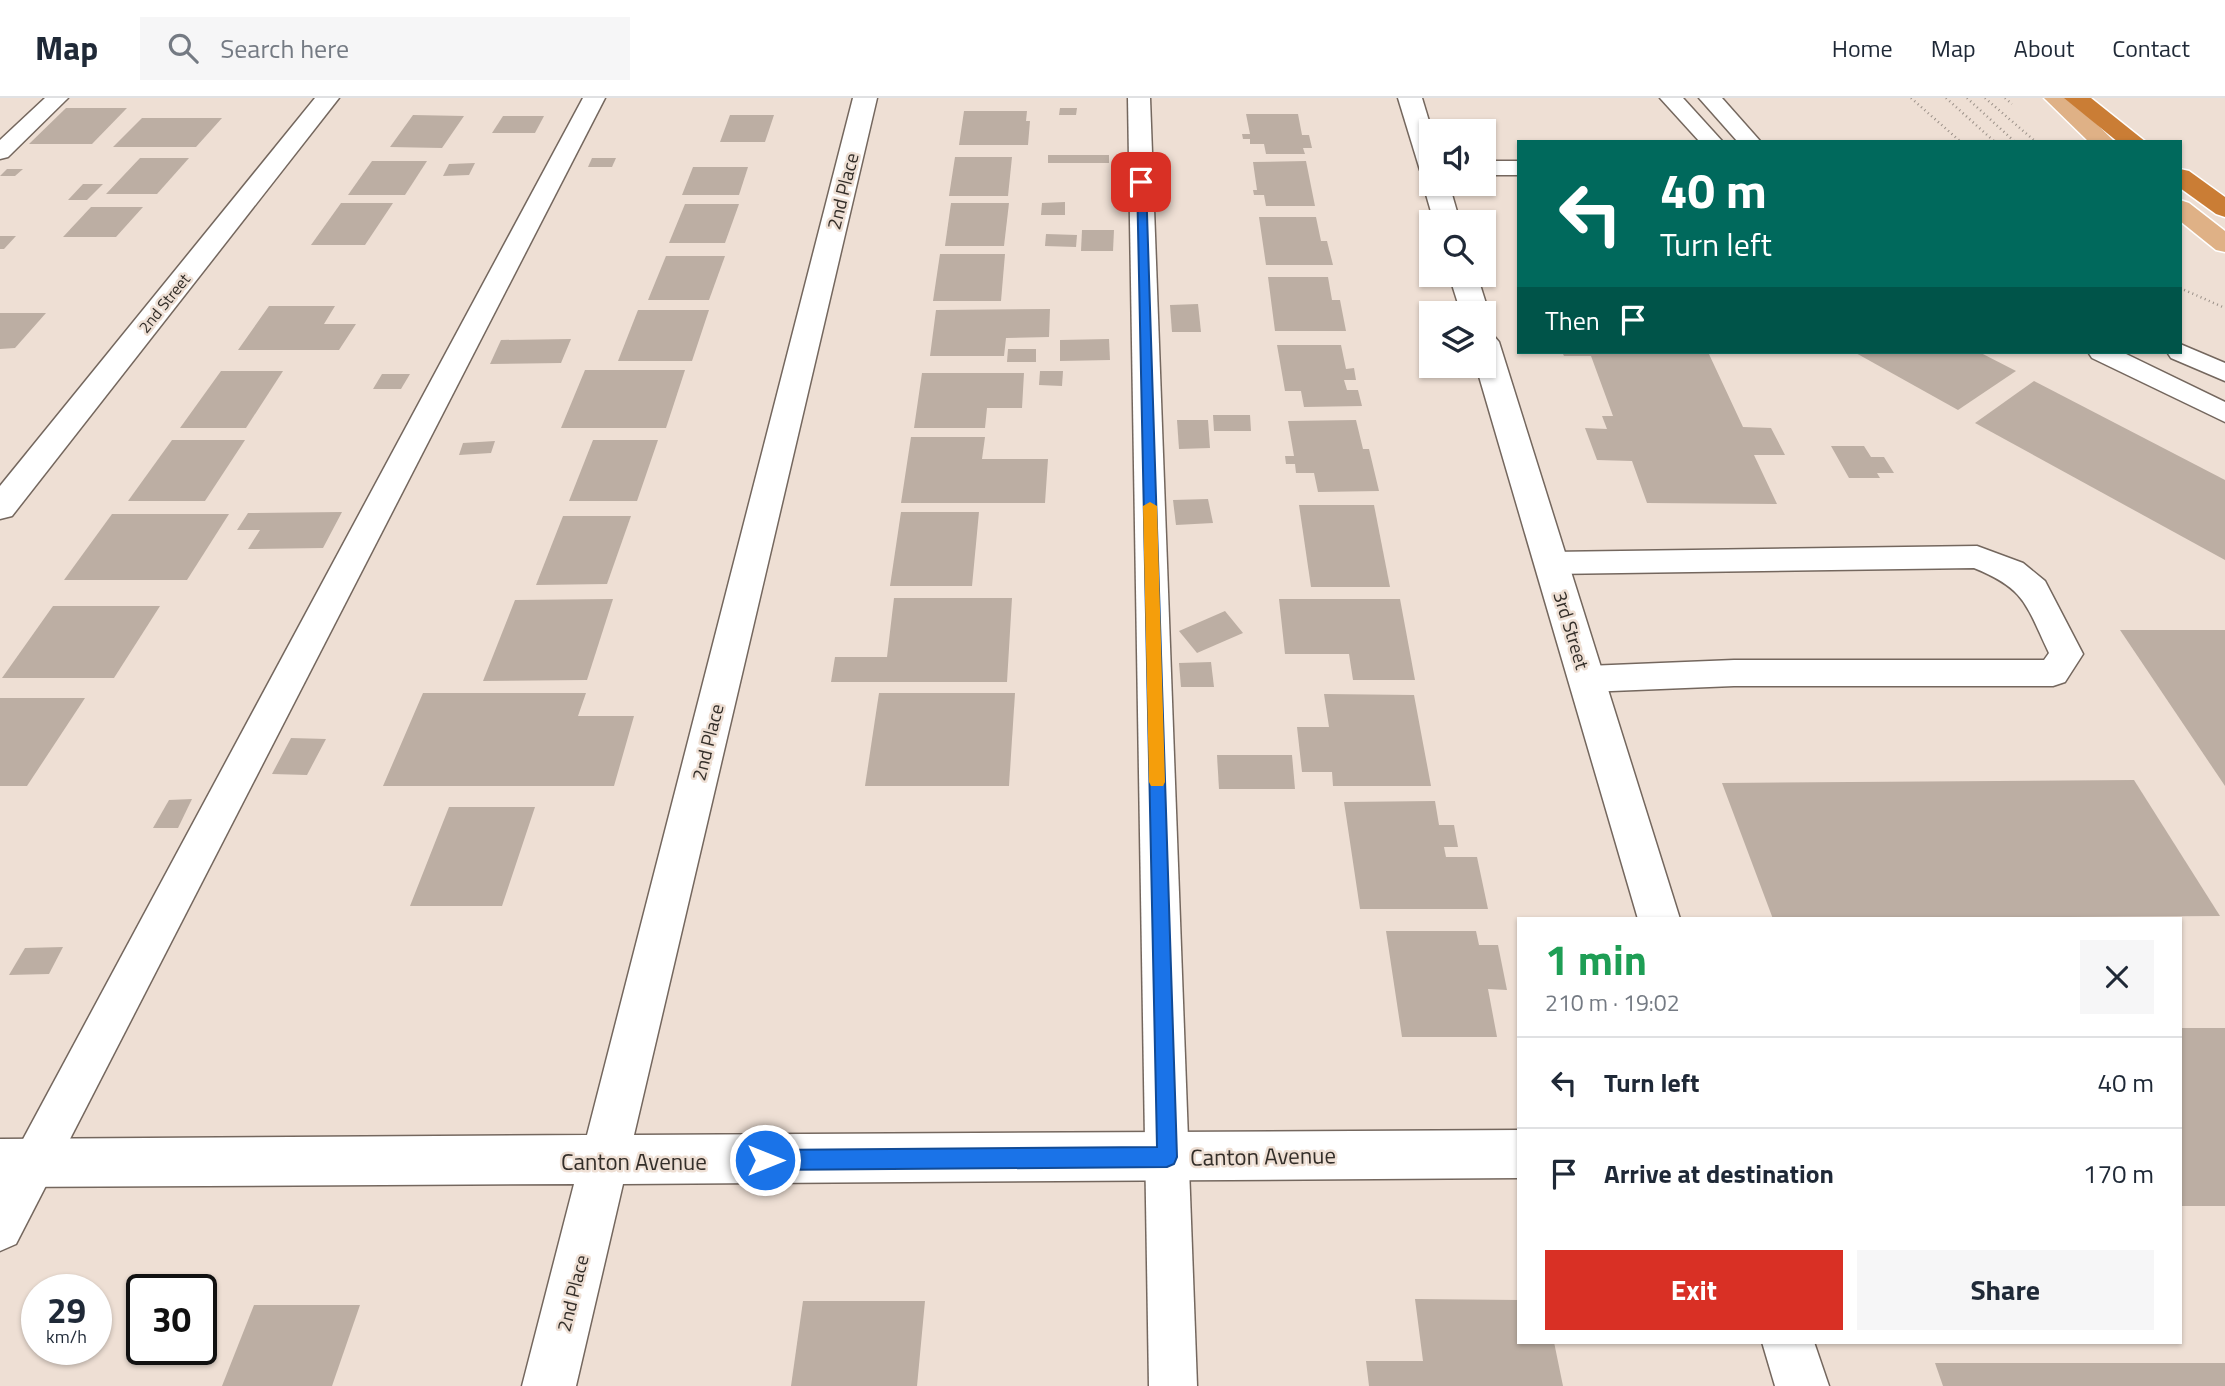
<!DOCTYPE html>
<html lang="en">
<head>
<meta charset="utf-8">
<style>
	body { margin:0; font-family:"Titillium Web",sans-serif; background:#f6f6f7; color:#1f2937; height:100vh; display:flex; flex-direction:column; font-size:26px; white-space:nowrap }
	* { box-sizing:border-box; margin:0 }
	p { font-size:23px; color:#747a83 }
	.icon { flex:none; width:38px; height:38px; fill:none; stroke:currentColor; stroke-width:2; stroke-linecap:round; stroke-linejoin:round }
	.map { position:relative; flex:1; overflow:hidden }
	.sheet { position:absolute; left:1517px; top:819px; width:665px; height:427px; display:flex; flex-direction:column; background:#fff; border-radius:0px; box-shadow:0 2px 5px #0004 }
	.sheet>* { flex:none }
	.top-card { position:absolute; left:1517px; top:42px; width:665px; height:214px; border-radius:0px; box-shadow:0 2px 5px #0004; background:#00695c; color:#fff; overflow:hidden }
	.fabs { position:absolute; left:1419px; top:21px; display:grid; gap:14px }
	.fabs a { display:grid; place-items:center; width:77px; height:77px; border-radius:0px; background:#fff; box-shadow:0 2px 5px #0004; font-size:35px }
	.speed { position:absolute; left:21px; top:1176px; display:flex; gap:14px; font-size:35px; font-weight:700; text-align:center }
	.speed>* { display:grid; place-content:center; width:91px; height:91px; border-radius:50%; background:#fff; box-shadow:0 2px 5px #0004; line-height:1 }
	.speed small { font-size:18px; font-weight:400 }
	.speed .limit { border:4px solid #111; border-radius:10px; background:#fff; color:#111 }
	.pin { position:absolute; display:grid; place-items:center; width:60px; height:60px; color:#fff; margin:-30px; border-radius:14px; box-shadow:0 4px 10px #0006 }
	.me { position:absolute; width:77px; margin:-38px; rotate:90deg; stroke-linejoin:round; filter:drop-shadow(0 0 5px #0008) }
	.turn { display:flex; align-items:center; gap:24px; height:147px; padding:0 28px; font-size:32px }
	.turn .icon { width:91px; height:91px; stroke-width:2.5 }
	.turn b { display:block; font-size:49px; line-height:60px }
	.then { display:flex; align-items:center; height:66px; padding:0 28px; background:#0003; gap:14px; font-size:26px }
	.round { display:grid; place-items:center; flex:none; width:74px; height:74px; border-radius:0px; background:#f6f6f7 }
	.headline { display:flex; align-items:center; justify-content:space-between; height:119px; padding:0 28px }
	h1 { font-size:42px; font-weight:700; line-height:52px; color:#1e9e55 }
	.primary-button { display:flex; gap:14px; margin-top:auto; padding:14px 28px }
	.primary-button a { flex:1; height:80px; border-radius:0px; background:#d93025; color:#fff; font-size:28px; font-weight:700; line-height:80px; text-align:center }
	.primary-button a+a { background:#f6f6f7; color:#1f2937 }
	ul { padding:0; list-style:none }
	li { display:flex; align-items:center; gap:21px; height:91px; padding:0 28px; border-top:2px solid #e0e1e3 }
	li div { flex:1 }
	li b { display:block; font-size:26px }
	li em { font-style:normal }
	header { display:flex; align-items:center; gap:42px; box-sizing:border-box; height:98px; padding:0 35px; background:#fff; border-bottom:2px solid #e0e1e3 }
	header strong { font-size:33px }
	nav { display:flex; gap:38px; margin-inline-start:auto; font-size:24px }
	.search { width:490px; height:63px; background:#f6f6f7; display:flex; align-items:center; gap:18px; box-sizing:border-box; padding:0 24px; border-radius:0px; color:#747a83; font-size:26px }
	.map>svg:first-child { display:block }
</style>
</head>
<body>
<header>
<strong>Map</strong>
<div class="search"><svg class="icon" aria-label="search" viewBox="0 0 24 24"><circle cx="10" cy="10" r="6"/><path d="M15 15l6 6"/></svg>Search here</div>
<nav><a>Home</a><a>Map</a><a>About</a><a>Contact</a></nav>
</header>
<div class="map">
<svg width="2225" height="1288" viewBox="0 0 2225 1288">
	<rect width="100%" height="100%" fill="#eedfd4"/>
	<g fill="#bcaea3">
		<polygon points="66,10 127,10 92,46 29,46"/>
		<polygon points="1060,10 1077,10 1076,17 1059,17"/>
		<polygon points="964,13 1027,13 1026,23 1030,23 1028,47 959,47"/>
		<polygon points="1246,16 1298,16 1302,37 1309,37 1312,50 1303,50 1305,56 1266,56 1264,46 1250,46 1250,41 1243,41 1242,36 1250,36"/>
		<polygon points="413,17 464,18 442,50 390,49"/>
		<polygon points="730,17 774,17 765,44 720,44"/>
		<polygon points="503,18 544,18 535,35 492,35"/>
		<polygon points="142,20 222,20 196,49 113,49"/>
		<rect x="1048" y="57" width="61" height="8"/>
		<polygon points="955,59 1012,59 1008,98 949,98"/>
		<polygon points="140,60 189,60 157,96 106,96"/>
		<polygon points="592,60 616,60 612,69 588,69"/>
		<polygon points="372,63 427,63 405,97 348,97"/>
		<polygon points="1306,63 1315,108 1266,108 1264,97 1254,97 1253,92 1257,92 1253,64"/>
		<polygon points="475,65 469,77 443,78 449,66"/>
		<polygon points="693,69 748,69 739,97 682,97"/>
		<polygon points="7,71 23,71 15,78 0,78"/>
		<polygon points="83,86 103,86 87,102 68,102"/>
		<polygon points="1065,104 1065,117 1041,117 1042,105"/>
		<polygon points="341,105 393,105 365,147 311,147"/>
		<polygon points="951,105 1009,105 1004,148 945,148"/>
		<polygon points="685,106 739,106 725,145 669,145"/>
		<polygon points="91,109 143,109 116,139 63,139"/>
		<polygon points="1259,119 1316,119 1321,143 1327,143 1333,167 1266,167"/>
		<polygon points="1082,132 1114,132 1113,153 1081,153"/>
		<polygon points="1046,136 1077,137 1076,149 1045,148"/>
		<polygon points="0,138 16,138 4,151 0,151"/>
		<polygon points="940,156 1005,156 1001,203 933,203"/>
		<polygon points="666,158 725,158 709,202 648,202"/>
		<polygon points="1268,179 1328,179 1332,202 1340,202 1346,233 1275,233"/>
		<polygon points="1198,206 1201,234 1172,234 1170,207"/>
		<polygon points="269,208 335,208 324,226 356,226 339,252 238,252"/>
		<polygon points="1050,211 1049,239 1006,240 1004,258 930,258 936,212"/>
		<polygon points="638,212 709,212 692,263 618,263"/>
		<polygon points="0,215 46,215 15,250 0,251"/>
		<polygon points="571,241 561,265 490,266 501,242"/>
		<polygon points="1109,241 1110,262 1060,263 1060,242"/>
		<polygon points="1277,247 1341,247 1346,271 1354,270 1356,282 1344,282 1347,292 1358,292 1362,308 1304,309 1301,293 1285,293"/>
		<polygon points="1008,251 1036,251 1036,264 1007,264"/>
		<polygon points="1562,254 1708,254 1743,329 1771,330 1785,357 1754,357 1777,406 1647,405 1632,363 1597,362 1585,330 1607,331 1602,318 1613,318 1591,258 1564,258"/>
		<polygon points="1854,254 1979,254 2016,273 1958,312"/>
		<polygon points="585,272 685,272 666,330 561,330"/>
		<polygon points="221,273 283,273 246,330 180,330"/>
		<polygon points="1040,273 1063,273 1062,288 1039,287"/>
		<polygon points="922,275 1024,275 1022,310 987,310 985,330 914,330"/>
		<polygon points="382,276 410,276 401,291 373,291"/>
		<polygon points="2034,283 2225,382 2225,462 1975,325"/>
		<polygon points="1213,317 1250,317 1251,333 1214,333"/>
		<polygon points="1177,322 1208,322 1210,350 1179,351"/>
		<polygon points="1356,322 1363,351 1369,351 1379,393 1318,394 1314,375 1296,375 1295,366 1286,366 1285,358 1294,358 1288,323"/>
		<polygon points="911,339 985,339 982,361 1048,361 1045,405 901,405"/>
		<polygon points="172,342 245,342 205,403 128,403"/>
		<polygon points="593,342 658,342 637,403 569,403"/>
		<polygon points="495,343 491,355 459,357 463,345"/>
		<polygon points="1831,348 1864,348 1871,359 1884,359 1894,375 1877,375 1880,380 1849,380"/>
		<polygon points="1208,401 1213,425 1176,427 1173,402"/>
		<polygon points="1299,407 1374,407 1390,489 1311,489"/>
		<polygon points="342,414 323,450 248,451 260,432 237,432 248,415"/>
		<polygon points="901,414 979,414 972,488 890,488"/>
		<polygon points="112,416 229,416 187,482 64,482"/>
		<polygon points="563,418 631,418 607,486 536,487"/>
		<polygon points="894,500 1012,500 1007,584 831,584 835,559 887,559"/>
		<polygon points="613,501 587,582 483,583 515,502"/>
		<polygon points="1279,501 1400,501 1415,582 1353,582 1349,556 1285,556"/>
		<polygon points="53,508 160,508 114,580 2,580"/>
		<polygon points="1225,513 1243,535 1197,555 1179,533"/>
		<polygon points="2120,532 2225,532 2225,688"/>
		<polygon points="1211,564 1214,589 1181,589 1179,565"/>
		<polygon points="423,595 586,595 578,618 634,618 614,688 383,688"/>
		<polygon points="879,595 1015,595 1009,688 865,688"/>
		<polygon points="1324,596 1414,597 1431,688 1333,688 1332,674 1302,674 1297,629 1329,629"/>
		<polygon points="0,600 85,600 27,688 0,688"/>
		<polygon points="291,640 326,641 307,677 272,676"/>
		<polygon points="1217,657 1292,657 1295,691 1219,691"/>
		<polygon points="2134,682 2220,818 1773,821 1722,685"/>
		<polygon points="192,701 178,730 153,730 169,702"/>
		<polygon points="1435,703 1439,727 1454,727 1458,749 1444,749 1446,759 1477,759 1488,811 1360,811 1344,704"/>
		<polygon points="449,709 535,709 502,808 410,808"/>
		<polygon points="1386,833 1476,833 1479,847 1498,847 1507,892 1488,891 1497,939 1402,939"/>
		<polygon points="63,849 49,876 9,877 25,850"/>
		<rect x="2180" y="930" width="45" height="178"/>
		<polygon points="1415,1201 1519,1202 1519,1244 1554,1244 1563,1288 1369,1288 1366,1263 1423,1263"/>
		<polygon points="803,1203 925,1203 917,1288 791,1288"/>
		<polygon points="254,1207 360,1207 332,1288 222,1288"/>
		<polygon points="1935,1265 2225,1265 2225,1288 1943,1288"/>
	</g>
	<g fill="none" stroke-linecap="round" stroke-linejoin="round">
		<defs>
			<g id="lane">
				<polygon points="45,0 68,0 8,59 0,61 0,42"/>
				<polygon points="583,0 605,0 16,1146 0,1153 0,1084"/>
				<polygon points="1128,0 1150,0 1197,1288 1149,1288"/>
				<polygon points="1660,0 1683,0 1723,44 1700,44"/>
				<polygon points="1699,0 1722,0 1761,44 1738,44"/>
				<rect x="1484" y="63" width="35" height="14"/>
				<polygon points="2180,246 2225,265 2225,283 2171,260 2167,254 2180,254"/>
				<polygon points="2088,254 2122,254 2225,304 2225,324 2092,260"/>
				<path d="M1977,448L2023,465L2045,483L2083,556L2065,584L2053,588H1734L1587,594L1575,590L1570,581L1575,572L1587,568L1734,562H2044L2049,555C2026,507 2026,491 1974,470L1551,476L1540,473L1535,465L1540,457L1551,454Z"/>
			</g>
			<g id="street">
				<polygon points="315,0 339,0 12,418 0,421 0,388"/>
				<polygon points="853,0 877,0 634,1037 1519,1032 1519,1080 623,1086 576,1288 522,1288 574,1086 0,1089 0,1041 587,1037"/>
				<polygon points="1398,0 1422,0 1432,33 1432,79 1423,77 1420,72"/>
				<polygon points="1432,80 1432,86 1449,86 1460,124 1434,124 1423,86"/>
				<polygon points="1449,177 1477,177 1489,215 1485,221 1484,215 1461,215"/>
				<polygon points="1484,235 1494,238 1499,244 1680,821 1638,821 1476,268 1484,268"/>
				<polygon points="1762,1244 1814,1244 1829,1288 1775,1288"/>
			</g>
			<g id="primary">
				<polygon points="2044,0 2070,0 2115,44 2089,44"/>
				<polygon points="2180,102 2189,105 2225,133 2225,154 2216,152 2180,123"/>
			</g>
			<g id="highway">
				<polygon points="2064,0 2091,0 2146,44 2118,44"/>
				<polygon points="2180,71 2189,73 2225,99 2225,119 2216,116 2180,90"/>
			</g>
		</defs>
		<use href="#lane" stroke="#74675e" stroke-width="3"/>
		<use href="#street" stroke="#74675e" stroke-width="3"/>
		<use href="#primary" stroke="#fff" stroke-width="3"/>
		<use href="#highway" stroke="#fff" stroke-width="3"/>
		<g stroke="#9a9088" stroke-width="2.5" stroke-dasharray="1 3.5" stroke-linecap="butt">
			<polyline points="1911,0 1961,44"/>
			<polyline points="1946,0 1995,44"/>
			<polyline points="1967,0 2015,44"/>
			<polyline points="1985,0 2036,44"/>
			<polyline points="2005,0 2012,6"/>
			<polyline points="2180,190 2225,210"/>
		</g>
		<use href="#lane" fill="#fff" fill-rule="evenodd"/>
		<use href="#street" fill="#fff" fill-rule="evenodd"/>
		<use href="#primary" fill="#dfb186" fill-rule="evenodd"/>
		<use href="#highway" fill="#ca7d35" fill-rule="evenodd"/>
	</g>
	<polygon fill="#1a73e8" stroke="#114b97" stroke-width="2" points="1137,81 1146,84 1177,1059 1174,1066 1167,1069 765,1072 758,1069 755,1062 758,1055 765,1052 1157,1049"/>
	<polygon fill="#f59e0b" points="1150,404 1157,408 1165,684 1163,688 1151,688 1149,684 1143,408"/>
	<g text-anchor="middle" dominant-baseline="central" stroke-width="5" stroke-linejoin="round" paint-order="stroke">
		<g font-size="16" fill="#332e29" stroke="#eedfd4">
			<text transform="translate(164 205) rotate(-51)">2nd Street</text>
		</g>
		<g font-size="19" fill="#332e29" stroke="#eedfd4">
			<text transform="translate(842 93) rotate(-76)">2nd Place</text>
			<text transform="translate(1572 532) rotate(73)">3rd Street</text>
			<text transform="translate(707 644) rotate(-76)">2nd Place</text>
			<text transform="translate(572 1195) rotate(-76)">2nd Place</text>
		</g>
		<g font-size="23" fill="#332e29" stroke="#eedfd4">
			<text transform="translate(1263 1058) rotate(-1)">Canton Avenue</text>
			<text x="634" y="1063">Canton Avenue</text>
		</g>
	</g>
</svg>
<div class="fabs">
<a><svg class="icon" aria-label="sound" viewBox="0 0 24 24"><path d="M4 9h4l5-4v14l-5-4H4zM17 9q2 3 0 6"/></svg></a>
<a><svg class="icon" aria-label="search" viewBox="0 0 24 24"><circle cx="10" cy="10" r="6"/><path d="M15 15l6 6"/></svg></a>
<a><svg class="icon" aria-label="layers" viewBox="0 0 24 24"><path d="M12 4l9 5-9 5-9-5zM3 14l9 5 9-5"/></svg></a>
</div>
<div class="speed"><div>29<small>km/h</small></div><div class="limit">30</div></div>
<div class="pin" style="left:1141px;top:84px;background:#d93025"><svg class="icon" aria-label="arrive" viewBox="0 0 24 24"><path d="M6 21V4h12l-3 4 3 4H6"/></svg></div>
<svg class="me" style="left:765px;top:1062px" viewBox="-20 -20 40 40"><circle r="17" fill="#1a73e8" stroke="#fff" stroke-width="3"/><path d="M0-11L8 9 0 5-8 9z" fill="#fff"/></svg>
<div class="top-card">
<div class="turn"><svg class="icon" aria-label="left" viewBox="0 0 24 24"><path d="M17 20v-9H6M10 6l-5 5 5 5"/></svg><div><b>40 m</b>Turn left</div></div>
<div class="then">Then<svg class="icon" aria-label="arrive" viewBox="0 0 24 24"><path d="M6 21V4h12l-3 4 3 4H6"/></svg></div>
</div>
<section class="sheet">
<div class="headline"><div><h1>1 min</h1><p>210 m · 19:02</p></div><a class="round"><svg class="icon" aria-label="close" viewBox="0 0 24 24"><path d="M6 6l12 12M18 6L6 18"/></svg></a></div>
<ul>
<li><svg class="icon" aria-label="left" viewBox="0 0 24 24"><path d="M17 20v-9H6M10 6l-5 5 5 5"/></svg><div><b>Turn left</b></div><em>40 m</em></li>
<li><svg class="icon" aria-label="arrive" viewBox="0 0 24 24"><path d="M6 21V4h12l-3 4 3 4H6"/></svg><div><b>Arrive at destination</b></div><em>170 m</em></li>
</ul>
<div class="primary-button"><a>Exit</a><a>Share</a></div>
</section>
</div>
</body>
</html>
